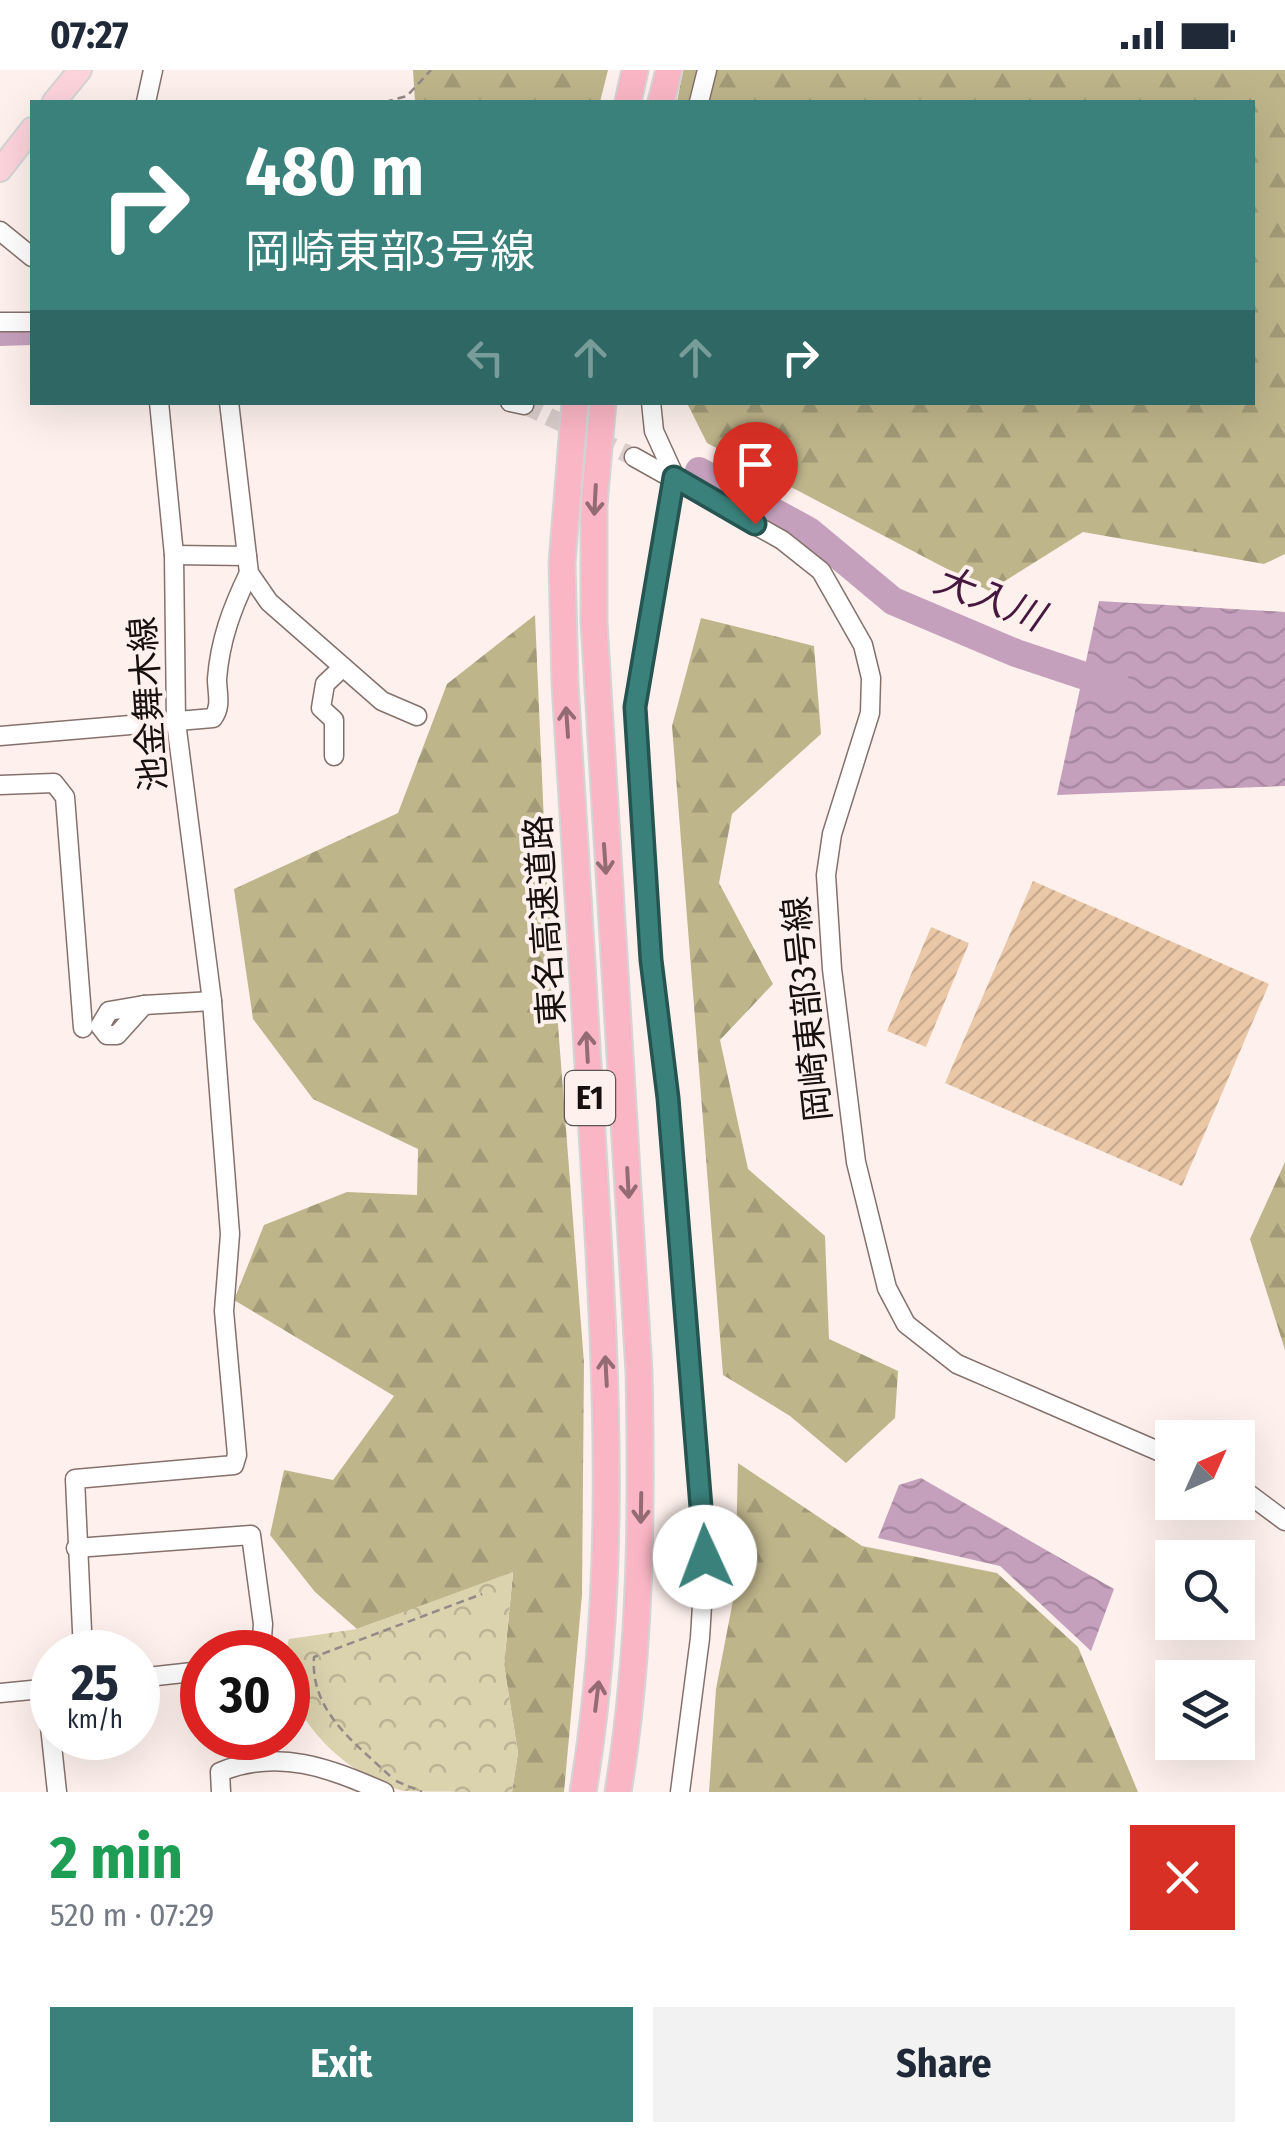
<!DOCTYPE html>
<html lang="en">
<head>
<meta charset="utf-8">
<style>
	body { margin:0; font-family:"Fira Sans Condensed","Noto Sans JP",sans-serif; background:#f2f2f3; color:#1f2937; height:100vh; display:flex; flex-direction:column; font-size:38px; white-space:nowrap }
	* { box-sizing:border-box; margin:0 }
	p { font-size:32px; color:#747a83 }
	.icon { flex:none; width:55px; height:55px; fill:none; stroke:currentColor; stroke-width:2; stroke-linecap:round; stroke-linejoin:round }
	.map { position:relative; height:1722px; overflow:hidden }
	.panel { display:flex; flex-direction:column; background:#fff; flex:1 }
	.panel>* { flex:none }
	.banner { position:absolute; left:30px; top:30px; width:1225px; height:305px; border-radius:0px; box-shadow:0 10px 40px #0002; background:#3a817c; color:#fff; overflow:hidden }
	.needle { width:65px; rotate:45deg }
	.buttons { position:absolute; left:1155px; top:1350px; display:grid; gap:20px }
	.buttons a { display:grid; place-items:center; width:100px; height:100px; border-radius:0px; background:#fff; box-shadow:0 10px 40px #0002; font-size:50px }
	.speed { position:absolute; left:30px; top:1560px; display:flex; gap:20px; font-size:50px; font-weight:700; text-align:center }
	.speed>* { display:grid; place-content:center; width:130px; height:130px; border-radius:50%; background:#fff; box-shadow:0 10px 40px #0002; line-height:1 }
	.speed small { font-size:25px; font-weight:400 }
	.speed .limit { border:15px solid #d22; background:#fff; color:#111 }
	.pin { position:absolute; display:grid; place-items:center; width:85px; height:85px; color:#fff; margin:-102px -42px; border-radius:50% 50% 50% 0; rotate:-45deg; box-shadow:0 0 10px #0007 }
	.pin .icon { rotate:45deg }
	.me { position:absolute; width:110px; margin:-55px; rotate:358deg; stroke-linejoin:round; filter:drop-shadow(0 0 8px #0008) }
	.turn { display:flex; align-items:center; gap:35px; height:210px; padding:0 50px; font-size:45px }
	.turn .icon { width:130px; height:130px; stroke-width:2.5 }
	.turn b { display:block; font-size:70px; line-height:85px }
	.lanes { display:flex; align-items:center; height:95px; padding:0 50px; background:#0003; justify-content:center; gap:50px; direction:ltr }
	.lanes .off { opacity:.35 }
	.round { display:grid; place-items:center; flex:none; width:105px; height:105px; border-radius:0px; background:#f2f2f3 }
	.head { display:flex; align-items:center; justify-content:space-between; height:170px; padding:0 50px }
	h1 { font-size:60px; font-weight:700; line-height:75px; color:#1e9e55 }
	.cta { display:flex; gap:20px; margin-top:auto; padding:20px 50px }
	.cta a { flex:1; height:115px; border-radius:0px; background:#3a817c; color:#fff; font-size:40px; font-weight:700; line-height:115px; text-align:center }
	.cta a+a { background:#f2f2f3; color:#1f2937 }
	.status { display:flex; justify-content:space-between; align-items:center; height:70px; padding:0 50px; background:#fff; direction:ltr }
	.status svg { height:28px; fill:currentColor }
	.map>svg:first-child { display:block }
</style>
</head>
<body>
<div class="status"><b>07:27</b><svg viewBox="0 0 49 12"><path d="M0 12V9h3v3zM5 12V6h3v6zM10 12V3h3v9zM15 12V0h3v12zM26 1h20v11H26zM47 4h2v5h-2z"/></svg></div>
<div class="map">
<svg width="1285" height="1722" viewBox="0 0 1285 1722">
	<defs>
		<pattern id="forest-firs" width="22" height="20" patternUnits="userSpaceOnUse" patternTransform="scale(2.5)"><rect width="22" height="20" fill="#bfb58b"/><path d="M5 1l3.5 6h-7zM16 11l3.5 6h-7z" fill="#a39b77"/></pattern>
		<pattern id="park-crowns" width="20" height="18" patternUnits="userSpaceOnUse" patternTransform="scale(2.5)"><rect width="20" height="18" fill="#dbd2ae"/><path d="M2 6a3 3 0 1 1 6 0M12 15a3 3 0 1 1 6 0" fill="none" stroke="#bbb394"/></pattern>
		<pattern id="water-waves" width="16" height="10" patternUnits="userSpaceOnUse" patternTransform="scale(2.5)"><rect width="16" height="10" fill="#c5a0bd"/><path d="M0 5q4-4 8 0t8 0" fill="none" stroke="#a889a1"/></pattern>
		<pattern id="building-hatch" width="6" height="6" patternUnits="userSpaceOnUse" patternTransform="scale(2.5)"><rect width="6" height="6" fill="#eac8a7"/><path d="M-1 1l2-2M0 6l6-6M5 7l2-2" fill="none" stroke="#c8ab8f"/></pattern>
	</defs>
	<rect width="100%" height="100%" fill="#fef1ed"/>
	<g fill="url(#forest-firs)">
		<polygon points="413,0 608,0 600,32 415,32"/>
		<polygon points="683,0 1285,0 1285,484 1264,494 1083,462 989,521 707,373 687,333 1252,332 1252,32 677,32"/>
		<polygon points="535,545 546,799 584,1293 582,1525 564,1722 512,1722 518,1683 504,1595 513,1503 357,1559 315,1522 270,1465 284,1400 333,1410 394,1326 234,1230 264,1155 347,1122 417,1125 418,1079 313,1029 253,949 234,819 398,743 447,614"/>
		<polygon points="701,548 814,576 821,664 732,744 719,813 773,914 720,970 748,1099 825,1166 829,1269 898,1301 895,1348 846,1393 790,1346 723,1305 672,656"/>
		<polygon points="1285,1092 1285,1280 1250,1169"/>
		<polygon points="738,1393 862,1476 997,1503 1078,1577 1138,1722 709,1722 716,1619 735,1520"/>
	</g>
	<path fill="url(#park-crowns)" d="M513,1502L504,1595L518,1683L512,1722C482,1722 430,1722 403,1721C340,1704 271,1634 289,1569L357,1559Z"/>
	<g fill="url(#water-waves)">
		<polygon points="1099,531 1285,542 1285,716 1057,725"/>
		<polygon points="921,1408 1114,1519 1091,1581 1000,1496 878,1468 899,1415"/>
	</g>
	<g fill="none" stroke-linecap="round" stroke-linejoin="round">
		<g stroke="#c5a0bd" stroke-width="28">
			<polyline points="0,262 32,261"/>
			<polyline points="699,401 809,461 893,531 1016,583 1118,617"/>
		</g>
	</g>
	<g fill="url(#building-hatch)">
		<polygon points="1033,811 1269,914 1182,1116 945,1013"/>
		<polygon points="931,857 969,873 926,977 887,961"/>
	</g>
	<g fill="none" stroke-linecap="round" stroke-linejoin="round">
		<polyline stroke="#dbcfcc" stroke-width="18" stroke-dasharray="18 9" stroke-linecap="butt" points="524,335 634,387"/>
		<defs>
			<g id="minor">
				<polyline points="146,32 153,0"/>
				<polyline points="699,32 707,0"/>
				<polyline points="0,161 32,187"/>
				<polyline points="0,252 32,252"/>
				<polyline points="229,332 249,503 269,532 382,631 417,646"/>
				<polyline points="510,332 524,335"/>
				<polyline points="651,332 654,361 675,407 635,637 651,890 668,1028 705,1487 700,1568 680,1722"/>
				<polyline points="634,387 782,470 821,501 863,575 871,608 870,643 832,764 826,805 832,899 856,1092 887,1218 906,1254 957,1294 1172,1387"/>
				<polyline points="174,485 247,486"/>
				<path d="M0,666L213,648C222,636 217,623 217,609C220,570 232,538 249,503"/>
				<polyline points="334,686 334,650 321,638 325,614 343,597"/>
				<polyline points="0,715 54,713 65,727 83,958"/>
				<polygon points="144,935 117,965 107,965 100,956 109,941"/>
				<polyline points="144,935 212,931"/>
				<polyline points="1238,1416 1285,1451"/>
				<polyline points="76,1478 251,1465 263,1554 261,1582"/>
				<polyline points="83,1582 75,1409 234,1395 237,1385 224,1241 230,1164 212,931 176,652 174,485 159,332"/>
				<polyline points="138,1608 202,1601"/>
				<polyline points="46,1619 57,1722"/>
				<polyline points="0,1623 52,1618"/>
				<path d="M221,1722L220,1702C279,1678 329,1698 384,1722"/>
			</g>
			<g id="major">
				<polyline points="54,32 80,0"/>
				<polyline points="0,100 32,59"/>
			</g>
			<g id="highway">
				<polyline points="628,32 635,0"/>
				<polyline points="661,32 669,0"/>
				<path d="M575,332L562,493L565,614C575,780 586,946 595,1112C607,1317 617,1518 583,1722"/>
				<path d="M603,332L594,435V552L639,1302C642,1443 641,1583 618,1722"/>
			</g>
		</defs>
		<use href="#minor" stroke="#85716c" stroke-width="21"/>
		<use href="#major" stroke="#d5d4d4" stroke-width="26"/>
		<use href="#highway" stroke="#d5d4d4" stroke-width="29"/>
		<g stroke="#948a87" stroke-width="2.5" stroke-dasharray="8 5" stroke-linecap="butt">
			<polyline points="385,32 407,26 431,0"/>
			<polyline points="288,1617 311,1615"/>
			<path d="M390,1706C354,1672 310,1641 314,1587L482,1524"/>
			<polyline points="396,1711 422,1722"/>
		</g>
		<use href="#minor" stroke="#fff" stroke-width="18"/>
		<use href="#major" stroke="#fdd3dc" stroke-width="22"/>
		<use href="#highway" stroke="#fbb6c5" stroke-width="25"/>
	</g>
	<defs><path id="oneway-shaft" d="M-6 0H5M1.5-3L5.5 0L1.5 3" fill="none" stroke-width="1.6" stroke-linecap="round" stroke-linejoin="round" transform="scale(2.5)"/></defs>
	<g stroke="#946b73">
		<use href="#oneway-shaft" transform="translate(595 430) rotate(93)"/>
		<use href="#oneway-shaft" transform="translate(567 652) rotate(-94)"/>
		<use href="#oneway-shaft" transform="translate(605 789) rotate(86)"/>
		<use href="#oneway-shaft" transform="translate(587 977) rotate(-93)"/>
		<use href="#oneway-shaft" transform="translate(628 1113) rotate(87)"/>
		<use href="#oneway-shaft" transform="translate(606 1301) rotate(-93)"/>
		<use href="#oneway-shaft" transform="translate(641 1438) rotate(91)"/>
		<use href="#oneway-shaft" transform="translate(597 1626) rotate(-83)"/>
	</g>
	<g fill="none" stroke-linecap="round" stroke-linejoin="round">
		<defs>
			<polyline id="route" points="705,1487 668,1028 651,890 635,637 674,407 755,454"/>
		</defs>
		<use href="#route" stroke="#265451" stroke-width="25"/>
		<use href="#route" stroke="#3a817c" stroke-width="18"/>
	</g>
	<g text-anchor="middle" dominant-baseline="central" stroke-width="8" stroke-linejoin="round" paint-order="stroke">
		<rect fill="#fef1ed" stroke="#5c5451" stroke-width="2.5" x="565" y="1001" width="50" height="54" rx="8"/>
		<g font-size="32" font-weight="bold" fill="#17100e">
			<text x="590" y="1028">E1</text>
		</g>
		<g font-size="35" fill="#17100e" stroke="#fef1ed">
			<text transform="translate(148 634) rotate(-94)">池金舞木線</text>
			<text transform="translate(545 850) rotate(-94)">東名高速道路</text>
			<text transform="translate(807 939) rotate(-96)">岡崎東部3号線</text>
		</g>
		<g font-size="38" font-style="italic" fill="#46183f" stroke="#fef1ed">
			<text transform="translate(989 528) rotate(21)">大入川</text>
		</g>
	</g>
</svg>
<div class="buttons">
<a><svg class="needle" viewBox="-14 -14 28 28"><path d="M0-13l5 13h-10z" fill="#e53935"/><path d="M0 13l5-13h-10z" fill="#747a83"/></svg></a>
<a><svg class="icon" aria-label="search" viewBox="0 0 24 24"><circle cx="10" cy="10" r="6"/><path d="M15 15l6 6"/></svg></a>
<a><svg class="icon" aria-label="layers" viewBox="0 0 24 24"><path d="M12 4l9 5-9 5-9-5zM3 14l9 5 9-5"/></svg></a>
</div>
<div class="speed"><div>25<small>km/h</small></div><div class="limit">30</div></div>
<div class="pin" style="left:755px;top:454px;background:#d93025"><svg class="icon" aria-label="arrive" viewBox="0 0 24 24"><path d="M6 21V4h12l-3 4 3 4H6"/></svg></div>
<svg class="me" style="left:705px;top:1487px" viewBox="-20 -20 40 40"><circle r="19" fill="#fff"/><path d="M0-13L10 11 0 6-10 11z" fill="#3a817c"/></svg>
<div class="banner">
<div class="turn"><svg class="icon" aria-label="right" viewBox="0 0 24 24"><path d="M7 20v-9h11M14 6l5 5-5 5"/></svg><div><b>480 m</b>岡崎東部3号線</div></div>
<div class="lanes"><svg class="icon off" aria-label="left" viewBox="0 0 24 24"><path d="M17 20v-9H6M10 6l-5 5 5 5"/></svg><svg class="icon off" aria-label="ahead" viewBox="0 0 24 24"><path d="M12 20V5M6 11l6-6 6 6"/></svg><svg class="icon off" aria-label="ahead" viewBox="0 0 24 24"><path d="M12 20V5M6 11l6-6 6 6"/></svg><svg class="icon" aria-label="right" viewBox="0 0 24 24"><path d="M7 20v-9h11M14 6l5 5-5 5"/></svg></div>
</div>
</div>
<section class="panel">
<div class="head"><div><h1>2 min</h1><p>520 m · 07:29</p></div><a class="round" style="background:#d93025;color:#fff"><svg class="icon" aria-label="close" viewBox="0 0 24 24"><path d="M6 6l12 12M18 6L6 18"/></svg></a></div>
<div class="cta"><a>Exit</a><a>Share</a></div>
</section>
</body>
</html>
